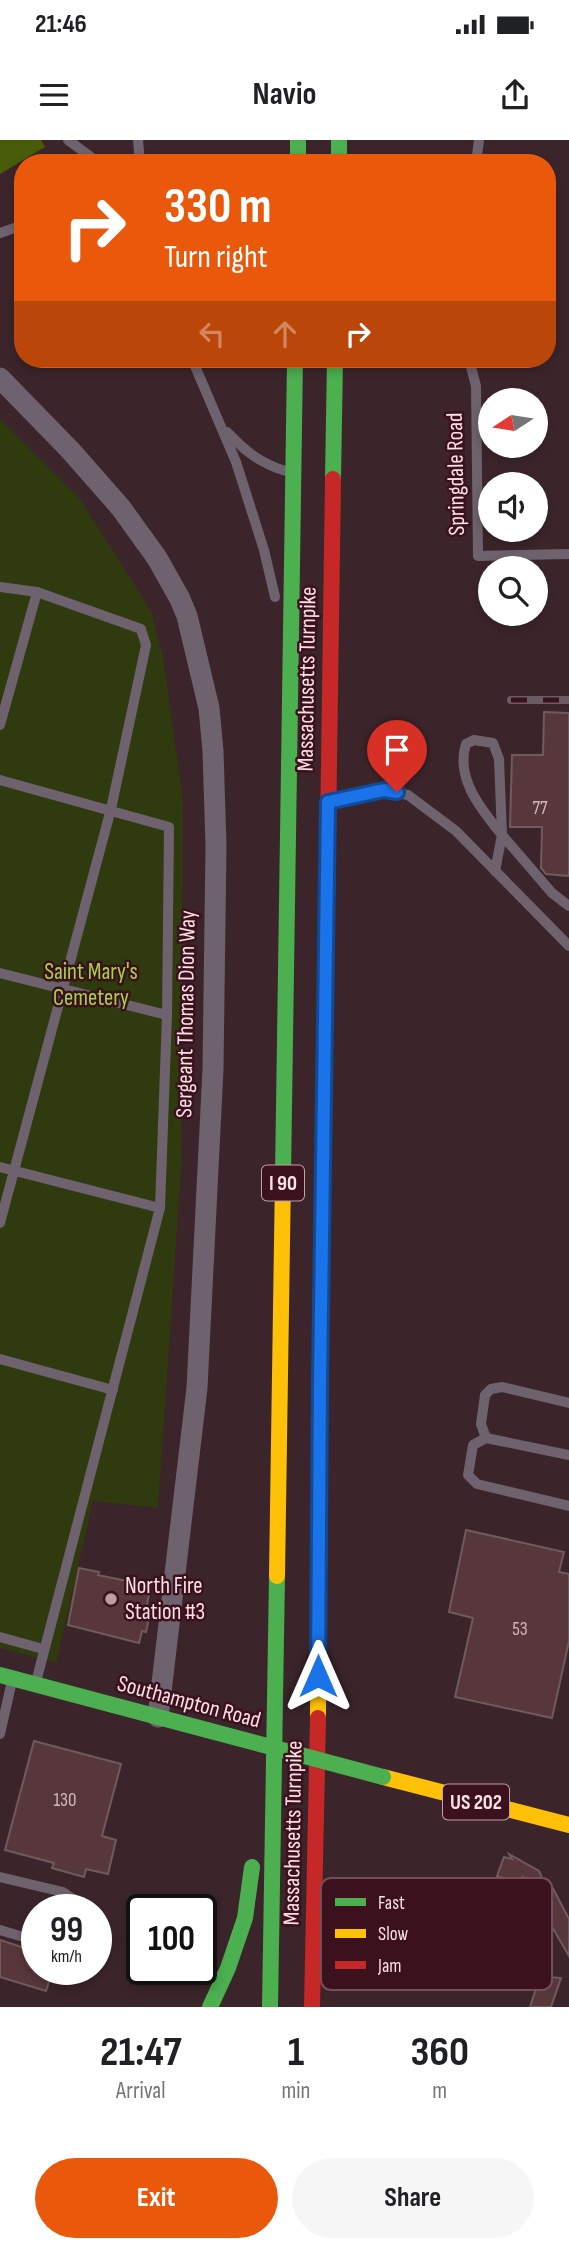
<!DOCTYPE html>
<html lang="en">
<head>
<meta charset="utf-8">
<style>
	body { margin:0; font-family:"Sofia Sans Condensed",sans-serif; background:#f6f6f6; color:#202124; height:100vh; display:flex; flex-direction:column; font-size:26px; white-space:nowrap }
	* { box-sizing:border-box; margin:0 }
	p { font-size:23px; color:#757577 }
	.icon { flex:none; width:38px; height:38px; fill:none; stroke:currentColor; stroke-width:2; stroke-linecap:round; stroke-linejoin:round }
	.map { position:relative; height:1867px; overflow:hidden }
	.panel { display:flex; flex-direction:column; background:#fff; flex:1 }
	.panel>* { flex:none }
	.hud { position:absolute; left:14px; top:14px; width:542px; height:214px; border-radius:28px; box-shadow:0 4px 10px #0003; background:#ea580c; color:#fff; overflow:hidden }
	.needle { width:46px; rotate:258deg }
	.tools { position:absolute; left:478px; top:248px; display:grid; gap:14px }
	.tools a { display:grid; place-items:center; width:70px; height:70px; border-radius:50%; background:#fff; box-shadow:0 4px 10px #0003; font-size:35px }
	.speed { position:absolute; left:21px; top:1754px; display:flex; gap:14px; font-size:35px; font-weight:700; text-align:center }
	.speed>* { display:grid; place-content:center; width:91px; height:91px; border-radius:50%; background:#fff; box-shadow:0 4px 10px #0003; line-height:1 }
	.speed small { font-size:18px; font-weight:400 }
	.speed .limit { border:4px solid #111; border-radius:10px; background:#fff; color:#111 }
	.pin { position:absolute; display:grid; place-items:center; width:60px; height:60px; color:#fff; margin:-72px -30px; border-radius:50% 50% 50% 0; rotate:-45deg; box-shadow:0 0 7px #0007 }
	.pin .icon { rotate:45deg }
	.me { position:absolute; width:77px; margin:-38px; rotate:0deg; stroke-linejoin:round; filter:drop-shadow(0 0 5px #0008) }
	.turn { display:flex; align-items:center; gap:24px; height:147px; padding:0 35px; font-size:32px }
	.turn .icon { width:91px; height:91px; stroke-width:2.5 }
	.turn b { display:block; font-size:49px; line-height:60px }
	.lanes { display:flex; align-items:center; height:66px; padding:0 35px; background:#0003; justify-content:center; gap:35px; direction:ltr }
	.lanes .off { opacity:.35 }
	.eta { display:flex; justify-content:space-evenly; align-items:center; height:119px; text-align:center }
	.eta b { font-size:42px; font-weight:700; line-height:49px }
	.action { display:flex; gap:14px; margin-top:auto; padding:14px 35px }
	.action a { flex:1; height:80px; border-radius:42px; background:#ea580c; color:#fff; font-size:28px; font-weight:700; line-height:80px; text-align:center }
	.action a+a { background:#f6f6f6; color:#202124 }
	.status { display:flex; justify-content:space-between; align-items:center; height:49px; padding:0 35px; background:#fff; direction:ltr }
	.status svg { height:19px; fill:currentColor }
	header { display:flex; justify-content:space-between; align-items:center; height:91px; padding:0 35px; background:#fff; font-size:32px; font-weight:700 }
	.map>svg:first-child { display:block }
</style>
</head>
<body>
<div class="status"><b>21:46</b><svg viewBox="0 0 49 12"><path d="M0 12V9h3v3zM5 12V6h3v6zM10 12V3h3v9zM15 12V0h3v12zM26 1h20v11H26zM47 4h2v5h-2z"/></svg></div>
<header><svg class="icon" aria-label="menu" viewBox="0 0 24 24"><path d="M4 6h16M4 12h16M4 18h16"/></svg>Navio<svg class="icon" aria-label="share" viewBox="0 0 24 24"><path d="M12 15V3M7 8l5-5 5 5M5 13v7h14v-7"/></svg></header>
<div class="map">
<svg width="569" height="1867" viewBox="0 0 569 1867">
	<rect width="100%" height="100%" fill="#3b252a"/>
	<polygon fill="#2f3a0e" points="0,279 80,359 151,471 163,517 183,661 181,1029 158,1368 93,1361 56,1523 0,1508"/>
	<polygon fill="#495c09" points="0,0 41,0 45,7 0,34"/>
	<g fill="#57373b" stroke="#6f5b5c" stroke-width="2">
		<polygon points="544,572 569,573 569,736 546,734 541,728 542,687 510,687 512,615 543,615"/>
		<polygon points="466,1390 564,1412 559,1432 569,1434 569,1501 552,1578 455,1557 473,1478 449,1472"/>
		<polygon points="79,1428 99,1432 98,1435 151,1446 145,1473 150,1473 146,1492 142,1491 139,1503 68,1485"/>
		<polygon points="34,1601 121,1624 102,1696 116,1700 108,1734 86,1729 84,1737 52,1728 54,1723 5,1710"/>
		<polygon points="509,1714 539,1731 544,1742 549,1741 569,1779 569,1816 523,1737 516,1742 497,1736 504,1717 512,1719"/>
		<polygon points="0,1800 37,1812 37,1829 53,1829 46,1851 0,1837"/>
		<polygon points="540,1836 561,1838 551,1867 530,1867"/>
	</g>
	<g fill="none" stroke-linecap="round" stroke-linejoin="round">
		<g stroke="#6d626e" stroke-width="10">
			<polyline points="68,0 99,23"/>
			<polyline points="138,0 140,23"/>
			<polyline points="476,23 479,0"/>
			<polyline points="18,87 23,106"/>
			<polyline points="0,93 23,85"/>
			<polyline points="192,219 236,322 264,410 275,457"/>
			<polyline points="469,219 476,246 478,416 569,414"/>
			<path d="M227,292C245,311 261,324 286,331"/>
			<polyline points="0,447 37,452 141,489 146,505 111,669 0,1083"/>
			<polyline points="0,585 37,452"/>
			<polyline points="0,640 169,687 167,875 160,1068 36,1542"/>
			<polyline points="334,661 384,650 408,655 456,691 569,806"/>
			<path d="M495,731L502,695C481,669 455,638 466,604L474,600L493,603L499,619L502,695L552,753L569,766"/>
			<polyline points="0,833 167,875"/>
			<polyline points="0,1027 160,1068"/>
			<polyline points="0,1219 113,1250"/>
			<polyline points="486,1298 481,1284 485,1255 491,1249 502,1247 569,1263"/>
			<polyline points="569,1315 486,1298 473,1305 468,1335 477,1344 569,1366"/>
			<polyline points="0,1497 43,1509"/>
			<polyline points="0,1594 12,1541"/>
			<polyline points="0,1737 63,1752 73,1759 70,1769"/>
			<polyline points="0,1790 37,1801"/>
		</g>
		<polyline stroke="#6d626e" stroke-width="21" points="0,238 71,311 121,368 157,418 180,459 187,476 209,568 213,611 216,706 213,929 197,1248 158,1577"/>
		<g stroke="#4caf50" stroke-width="16">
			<polyline points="298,0 298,23"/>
			<polyline points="339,0 339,23"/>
			<polyline points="333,339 335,219"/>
			<polyline points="283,1035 295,219"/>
			<polyline points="320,1222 328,695"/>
			<polyline points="0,1535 207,1590"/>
			<polyline points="210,1867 228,1828 245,1778 252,1727"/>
			<polyline points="270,1867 277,1436"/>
		</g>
		<g stroke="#ffc107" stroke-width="16">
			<polyline points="277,1436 283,1035"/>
			<polyline points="318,1578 320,1222"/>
			<polyline points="383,1637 569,1685"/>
		</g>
		<g stroke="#c62828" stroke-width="16">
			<polyline points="328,695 333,339"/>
			<polyline points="312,1867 318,1578"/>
		</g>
		<defs>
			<polyline id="rail" points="511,560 569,560"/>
		</defs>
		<use href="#rail" stroke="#6b5c64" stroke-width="8"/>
		<use href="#rail" stroke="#3a111d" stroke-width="5" stroke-dasharray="16" stroke-linecap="butt"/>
		<polyline stroke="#4caf50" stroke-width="16" points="207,1590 383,1637"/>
	</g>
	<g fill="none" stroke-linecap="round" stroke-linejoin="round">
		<defs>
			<polyline id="route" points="318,1536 320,1242 328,662 384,650 397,652"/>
		</defs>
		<use href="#route" stroke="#114b97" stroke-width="18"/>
		<use href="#route" stroke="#1a73e8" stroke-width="12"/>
	</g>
	<circle fill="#b99fa4" stroke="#3a111d" stroke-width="2.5" cx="111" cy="1459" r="7"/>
	<g text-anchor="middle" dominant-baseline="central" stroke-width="5" stroke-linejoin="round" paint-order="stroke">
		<g font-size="19" fill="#d4b6ba">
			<text x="540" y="668">77</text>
			<text x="520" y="1489">53</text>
			<text x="65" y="1660">130</text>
		</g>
		<g fill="#3a111d" stroke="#c2a2a9" stroke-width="2">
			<rect x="262" y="1025.5" width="42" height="35" rx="5"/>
			<rect x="443" y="1644.5" width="66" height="35" rx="5"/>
		</g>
		<g font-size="21" font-weight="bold" fill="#fde0e5">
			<text x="283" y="1043">I 90</text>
			<text x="476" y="1662">US 202</text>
		</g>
		<g font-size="23" fill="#fde0e5" stroke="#3a111d">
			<text transform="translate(456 334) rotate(-91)">Springdale Road</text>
			<text transform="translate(307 539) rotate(-89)">Massachusetts Turnpike</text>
			<text transform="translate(186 874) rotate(-89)">Sergeant Thomas Dion Way</text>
			<text transform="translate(189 1562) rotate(15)">Southampton Road</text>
			<text transform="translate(293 1693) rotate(-89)">Massachusetts Turnpike</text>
		</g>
		<g font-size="23" fill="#a7d445" stroke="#3a111d">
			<text x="91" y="832">Saint Mary's<tspan x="91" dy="26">Cemetery</tspan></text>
		</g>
		<g font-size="23" fill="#fde0e5" stroke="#3a111d" text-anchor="start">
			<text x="125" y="1446">North Fire<tspan x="125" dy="26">Station #3</tspan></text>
		</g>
	</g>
	<rect x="321" y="1738" width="231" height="112" rx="10" fill="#3a111d" stroke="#744f59" stroke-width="2"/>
	<rect x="335" y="1758" width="31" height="8" fill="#4caf50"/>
	<rect x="335" y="1789" width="31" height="9" fill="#ffc107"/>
	<rect x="335" y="1821" width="31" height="8" fill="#c62828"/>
	<g font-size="19" fill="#fde0e5">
		<text x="378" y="1769">Fast</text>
		<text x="378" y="1800">Slow</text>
		<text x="378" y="1832">Jam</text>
	</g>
</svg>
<div class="tools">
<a><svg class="needle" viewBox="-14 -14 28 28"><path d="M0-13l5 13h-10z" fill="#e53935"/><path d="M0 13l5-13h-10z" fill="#757577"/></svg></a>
<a><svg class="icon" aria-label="sound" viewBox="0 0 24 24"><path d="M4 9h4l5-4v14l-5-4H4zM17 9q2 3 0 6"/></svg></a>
<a><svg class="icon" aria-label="search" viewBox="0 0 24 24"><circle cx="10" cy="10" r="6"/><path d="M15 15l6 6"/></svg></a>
</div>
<div class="speed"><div>99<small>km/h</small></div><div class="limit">100</div></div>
<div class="pin" style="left:397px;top:652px;background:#d93025"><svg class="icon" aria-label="arrive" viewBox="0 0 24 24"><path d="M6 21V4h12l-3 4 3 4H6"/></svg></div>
<svg class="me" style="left:318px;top:1536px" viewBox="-20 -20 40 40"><path d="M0-17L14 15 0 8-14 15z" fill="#1a73e8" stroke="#fff" stroke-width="4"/></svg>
<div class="hud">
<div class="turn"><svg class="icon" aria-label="right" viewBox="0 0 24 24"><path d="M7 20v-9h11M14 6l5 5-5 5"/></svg><div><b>330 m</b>Turn right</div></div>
<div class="lanes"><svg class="icon off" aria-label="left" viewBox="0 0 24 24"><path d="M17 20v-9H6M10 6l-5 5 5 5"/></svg><svg class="icon off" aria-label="ahead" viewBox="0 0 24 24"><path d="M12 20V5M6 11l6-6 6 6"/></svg><svg class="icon" aria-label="right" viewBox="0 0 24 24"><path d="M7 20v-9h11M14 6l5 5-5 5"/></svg></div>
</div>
</div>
<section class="panel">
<div class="eta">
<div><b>21:47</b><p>Arrival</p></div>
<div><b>1</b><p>min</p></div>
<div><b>360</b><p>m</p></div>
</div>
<div class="action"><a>Exit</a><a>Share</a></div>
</section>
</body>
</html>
